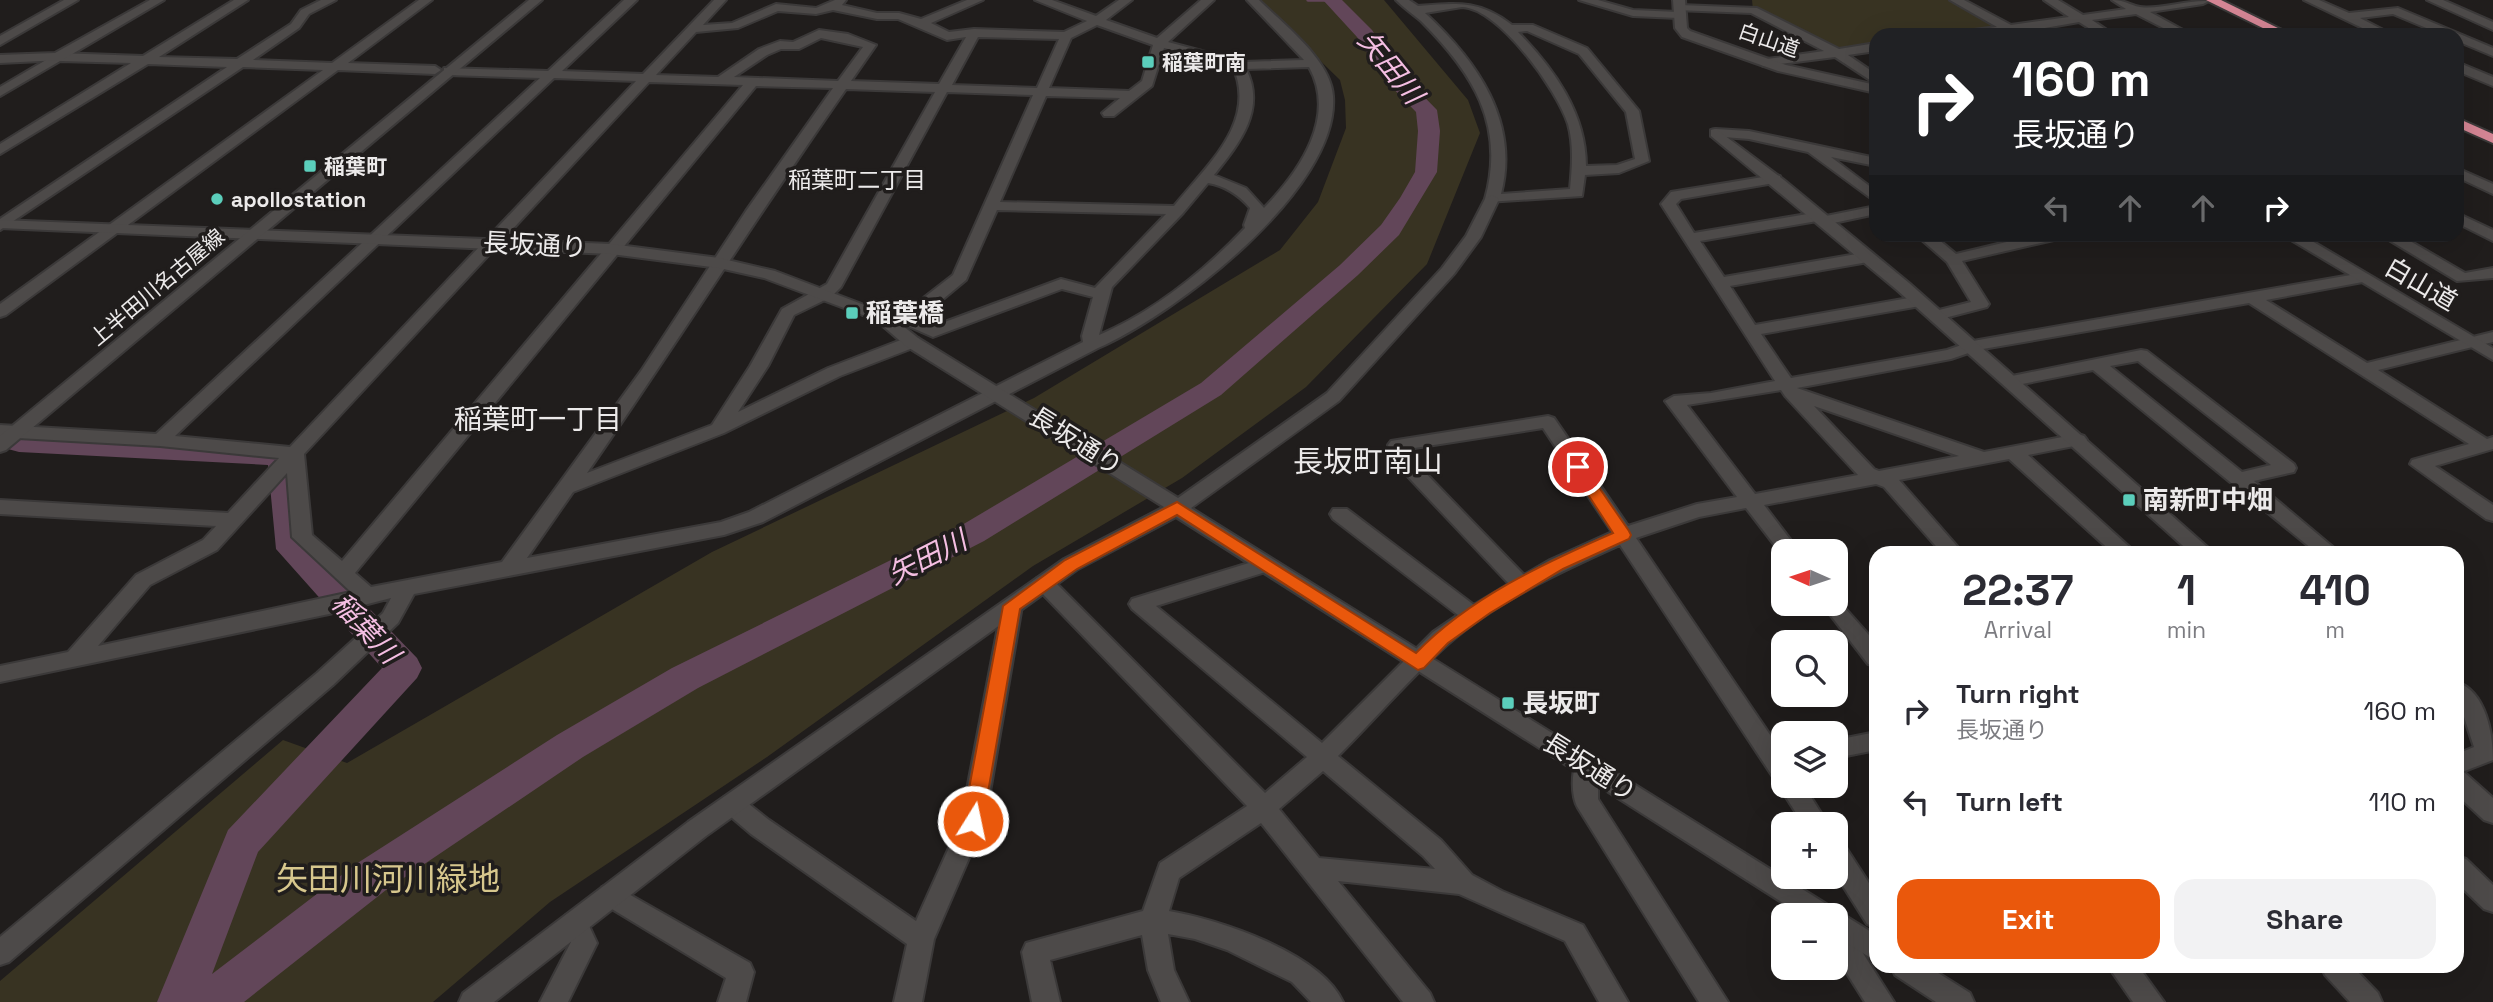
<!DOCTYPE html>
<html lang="en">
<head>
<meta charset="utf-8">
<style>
	body { margin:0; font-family:"Space Grotesk","Noto Sans JP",sans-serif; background:#f2f2f3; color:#2b2b33; height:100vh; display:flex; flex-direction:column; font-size:26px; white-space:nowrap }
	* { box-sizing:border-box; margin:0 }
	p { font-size:23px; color:#7c7c81 }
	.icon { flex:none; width:38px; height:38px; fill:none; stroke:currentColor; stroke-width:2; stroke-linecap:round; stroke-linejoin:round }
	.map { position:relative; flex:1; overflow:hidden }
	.side { position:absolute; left:1869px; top:546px; width:595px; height:427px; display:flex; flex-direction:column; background:#fff; border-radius:21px; box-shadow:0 7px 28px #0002 }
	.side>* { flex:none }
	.guide { position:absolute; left:1869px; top:28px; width:595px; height:214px; border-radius:21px; box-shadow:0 7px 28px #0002; background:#202124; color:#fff; overflow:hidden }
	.needle { width:46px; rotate:273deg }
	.fabs { position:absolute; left:1771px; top:539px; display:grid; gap:14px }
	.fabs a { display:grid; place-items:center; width:77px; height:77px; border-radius:14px; background:#fff; box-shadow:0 7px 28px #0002; font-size:35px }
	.pin { position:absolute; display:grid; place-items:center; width:60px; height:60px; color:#fff; margin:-30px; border:4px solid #fff; border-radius:50%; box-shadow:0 2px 7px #0007 }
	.me { position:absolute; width:77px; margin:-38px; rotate:10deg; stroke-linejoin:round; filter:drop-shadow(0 0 5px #0008) }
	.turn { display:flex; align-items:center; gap:24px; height:147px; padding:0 28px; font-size:32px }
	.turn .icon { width:91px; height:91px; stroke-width:2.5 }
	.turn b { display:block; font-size:49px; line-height:60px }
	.lanes { display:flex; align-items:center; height:66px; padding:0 28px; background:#0003; justify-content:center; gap:35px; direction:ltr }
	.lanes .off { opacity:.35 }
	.eta { display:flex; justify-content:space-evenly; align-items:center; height:119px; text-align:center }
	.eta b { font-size:42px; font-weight:800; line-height:49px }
	.cta { display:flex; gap:14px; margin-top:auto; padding:14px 28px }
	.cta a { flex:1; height:80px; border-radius:21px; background:#ea580c; color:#fff; font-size:28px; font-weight:800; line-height:80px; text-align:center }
	.cta a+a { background:#f2f2f3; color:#2b2b33 }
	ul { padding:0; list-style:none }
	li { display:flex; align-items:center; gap:21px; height:91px; padding:0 28px }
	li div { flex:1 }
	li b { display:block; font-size:26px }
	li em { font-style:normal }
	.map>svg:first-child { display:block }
</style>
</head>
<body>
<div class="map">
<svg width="2493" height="1002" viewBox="0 0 2493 1002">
	<rect width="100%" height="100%" fill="#201d1c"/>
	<g fill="#383322">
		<polygon points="1258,0 1384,0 1468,100 1480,133 1427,264 1306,387 1182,478 1033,566 767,757 550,902 433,1002 0,1002 0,981 283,740 347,763 712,552 1034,398 1280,250 1318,202 1346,128 1345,100 1340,80"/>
		<polygon points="1752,0 1956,0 2008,29 1961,35 1876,35 1876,47 1836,52 1753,10"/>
	</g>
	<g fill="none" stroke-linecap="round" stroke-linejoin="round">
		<polyline stroke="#624659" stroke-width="3.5" points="1308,0 1332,0"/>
		<polygon fill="#624659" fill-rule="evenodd" points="1323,0 1342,0 1372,30 1399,71 1437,110 1440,131 1437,172 1399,235 1358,275 1221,395 984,541 698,688 583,757 386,890 244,1002 157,1002 228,830 382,668 276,549 268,465 19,452 8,449 4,442 8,435 19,432 282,446 293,449 297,456 308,545 417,658 422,668 417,678 258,852 212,974 356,864 557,735 672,668 962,525 1201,383 1340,265 1381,225 1400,198 1415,172 1418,131 1416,112 1384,79 1357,37"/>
		<defs>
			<g id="minor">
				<polygon points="64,0 78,0 0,45 0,36"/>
				<polygon points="234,0 248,0 159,57 237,59 291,24 301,10 321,0 336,0 309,14 299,28 253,60 332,63 419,0 432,0 348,63 435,66 441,70 435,74 338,70 6,315 0,317 0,304 323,70 243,67 0,230 0,219 227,67 148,64 0,154 0,144 131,63 60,61 0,96 0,87 58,53 143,56"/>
				<path d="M624,0H637L562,71L643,74L714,0H726L703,25L732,23L776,4L816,8L835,0H846L842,5L877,13H899L921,19L967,0H983L931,23L949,32L974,29L1064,32L1087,21L1035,0H1052L1096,16L1119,0H1132L1106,20L1157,38L1201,0H1214L1168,42L1243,62L1304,60L1247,0H1259C1283,24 1331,60 1333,96C1340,189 1174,315 1098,348L763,522L724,535L414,594L398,623L333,685L9,962L0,965V937L317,673L383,613L391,598L329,614L0,682V666L68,652L136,575L203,540L216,526L0,514V500L228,513L279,458L160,446L0,437V425L156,434L540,78L448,75L444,74V68L548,71ZM833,10L877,19H898L947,40L966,37L939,84L851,81L876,45L848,34L819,30L793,42L780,41L759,49L718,77L656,75L696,32L738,28L778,11L816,14ZM1097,25L1153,45L1142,81L1129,91L1049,88L1071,38ZM978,37L1059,39L1037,88L952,85ZM821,38L863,47L838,81L734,77L767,55L781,49H799ZM1164,48L1232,65C1259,121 1207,165 1174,206L1000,202L1046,96L1120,98L1102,113L1104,116H1114L1152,86ZM1309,67C1337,117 1300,171 1264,208L1246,188L1214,175C1238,145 1267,110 1246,69ZM554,78L636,81L290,447L175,436ZM649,82L743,85L342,561L312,535L304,454ZM756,86L833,88L746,211L641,371L502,562L371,587L355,573ZM846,89L935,92L827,284L782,309L750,366L712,425L587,473C675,346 757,216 846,89ZM947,92L1033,95L953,275L886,327L894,332L908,326L933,337L1062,289L1093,297L1082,336L1083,342L749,512L721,522L527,558L573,492L724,433L840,376L918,346L920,342L918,338H906L828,368L738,412L768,366L794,315L831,297L841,287ZM1208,183C1225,186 1238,194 1250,208L1244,225L1245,228C1204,271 1153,312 1099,335L1112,287L1183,213ZM997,210L1166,214L1095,288L1061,279L934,326L919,319L966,280ZM287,473L292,537L351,592L98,646L150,585L217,550Z"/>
				<path d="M1396,0H1409L1418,6C1459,3 1479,0 1512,25H1533L1587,48L1639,111L1649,161L1619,173L1585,175L1582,196L1487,202L1485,199C1506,124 1472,72 1421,21C1413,14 1404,8 1396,0ZM1462,7C1499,8 1557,90 1568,124C1574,145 1572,168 1570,189L1501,194C1520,121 1476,60 1425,13ZM1527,31L1579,54L1626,112L1635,159L1617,165L1586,166C1586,113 1554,69 1518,32Z"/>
				<polygon points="1579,0 1598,0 1633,10 1678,12 1684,15 1678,18 1633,16"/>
				<path d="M1950,0H1964L2011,25L2069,17L2044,0H2058L2083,15L2126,9L2112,0C2125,0 2129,5 2140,7C2158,10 2186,0 2209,1L2203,4L2150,12L2192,35H2177L2136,14L2092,20L2114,35H2100L2079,22L2011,34L1960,35L1966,31L1997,27Z"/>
				<polygon points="2304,0 2319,0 2349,13 2398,8 2493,48 2493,56 2457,41 2457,35 2443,35 2393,14 2360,18 2393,35 2377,35"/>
				<polygon points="1680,5 1757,8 1839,49 1876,43 1876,51 1848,55 1876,74 1876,84 1835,57 1763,66 1761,63 1767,59 1824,51 1751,13 1676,10 1674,8"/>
				<polygon points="2457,62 2493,77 2493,86 2457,71"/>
				<polygon points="1716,129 1749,131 1876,158 1876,166 1831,157 1876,191 1876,202 1808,152 1749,139 1711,136 1711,130"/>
				<polygon points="2457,168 2493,184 2493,194 2457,177"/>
				<path d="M1775,175L1780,176V182L1681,199L1676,204L1694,233L1819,212L1826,216L1876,206V214L1824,225L1817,221L1700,241L1724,277L1868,252L1876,257L1868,262L1730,286L1755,325L1920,296L1928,301L1920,306L1761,334L1791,378L1947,350L1973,341L2362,273L2368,275L2370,278L2368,281L2266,300L2367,363L2493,332V342L2378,370L2487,439L2493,437V449L2435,466L2493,505V521L2486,519L2410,464L2412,460L2469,444L2249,303L1977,350L1951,359L1797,388L1984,452L2078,434L2084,436L2087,440L2084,444L2028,455L2136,553H2113L2009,459L1899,480L1963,553H1942L1884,487L1876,484L1764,505L1799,551H1783V556L1746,508L1699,517L1636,538L1783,754V786H1804L1828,824H1803L1779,786L1781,782L1775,780L1620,545C1562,571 1495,602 1448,644C1409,679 1375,719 1338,756L1441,840L1472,875L1502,891L1583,925L1628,1002H1599L1565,941L1459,894L1338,881L1430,993L1434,1002H1403L1261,823L1179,878L1169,911C1218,919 1321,953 1343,1002H1311L1292,982L1227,950L1195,939L1168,934L1174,970L1189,1002H1161L1148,970L1142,935L1050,960L1060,1002H1032L1022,952L1026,943L1143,911L1160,863L1247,806L1037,588L1034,583L1037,578L1044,576L1051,578L1265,793L1307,757L1132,609L1129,604L1132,599L1265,558L1272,560L1275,565L1272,570L1156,606L1322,743L1433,632L1458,615L1333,519L1330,514L1333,509H1347L1474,605L1509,584L1396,464L1388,445L1391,441L1548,416L1554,418L1628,526L1697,504L1737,497L1665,401L1674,396L1711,393L1775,381L1661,204L1671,192ZM1781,390L1785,396L1858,475L1755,494L1687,405ZM1814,406L1959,456L1879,471L1874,469ZM1543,428L1612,532L1550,560L1524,575L1411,458L1408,449ZM1323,771L1423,856L1435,869L1319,858L1279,809Z"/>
				<polygon points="2457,213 2493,230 2493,241 2457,223"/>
				<polygon points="1915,234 1932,234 1956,254 2040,234 2069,234 2067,237 1962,261 1989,304 1987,307 1937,320 1929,315 1931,312 1971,302 1947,262"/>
				<polygon points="2379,234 2398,234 2465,273 2493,268 2493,278 2457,281"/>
				<path d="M2141,350L2147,351L2294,464L2296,468L2294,472L2254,481L2340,553H2317L2093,370L2012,386L2003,381L2012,376ZM2138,361L2271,465L2242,472L2110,366Z"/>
				<polygon points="1012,598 1019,601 1022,606 985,821 934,939 922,1002 894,1002 907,944 751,834 724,811 720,804 724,797 732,794 740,797 769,820 916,921 961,821 1002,606 1005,601"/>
				<polygon points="1836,598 1876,643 1876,666 1868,664 1822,604 1836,604"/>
				<path d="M2457,682C2486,692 2493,734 2493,760L2457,774V754L2474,747L2464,717L2457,708Z"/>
				<polygon points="1876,732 1876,750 1836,758 1836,740"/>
				<path d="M1586,755L1594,758L1598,765V799L1728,1002H1699L1578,808C1571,796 1571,771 1578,758Z"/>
				<polygon points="1836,843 1845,846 1876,894 1876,928 1867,924 1836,875"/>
				<polygon points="2457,856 2466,859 2493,885 2493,912 2484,909 2457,883"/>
				<polygon points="611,884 750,963 754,972 746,1002 718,1002 726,978 602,903 598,895 602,887"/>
				<polygon points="575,911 584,915 597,943 568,1002 540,1002 571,942 562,923 566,915"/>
				<polygon points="1836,921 1845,925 1894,1002 1865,1002 1836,956"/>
				<polygon points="2108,966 2138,966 2164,1002 2133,1002"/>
				<polygon points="2321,966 2352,966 2378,993 2382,1002 2350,1002 2325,975"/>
			</g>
			<g id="tertiary">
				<polygon points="150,0 164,0 62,60 0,63 0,55 55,53"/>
				<polygon points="1673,0 1685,0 1687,28 1690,31 1786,65 1876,85 1876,93 1778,71 1682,37 1675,28"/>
				<polygon points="2427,0 2443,0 2493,22 2493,30"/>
				<polygon points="1716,129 1784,180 1909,283 2214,553 2191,553 1897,290 1711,136 1711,130"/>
				<polygon points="1492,195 1499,199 1481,237 1454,274 1339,401 1191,508 1876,935 1876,961 1836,937 1836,915 1802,915 1176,517 1078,569 706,836 494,1002 459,1002 463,993 688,822 1064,559 1164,507 906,346 876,320 764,278 719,268 611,254 0,228 0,220 611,244 719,258 775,271 888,314 918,338 1178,498 1327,393 1442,268 1466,236 1485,199"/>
				<polygon points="2281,234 2300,234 2493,348 2493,360"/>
				<polygon points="2457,770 2465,773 2493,798 2493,823 2484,820 2457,795"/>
				<polygon points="1891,966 1927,966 1970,993 1974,1002 1936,1002 1895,975"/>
			</g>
			<polygon id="secondary" points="529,0 542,0 6,450 0,452 0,436"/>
			<g id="trunk">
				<polygon points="2206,0 2221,0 2292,35 2277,35"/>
				<polygon points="2457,118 2493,134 2493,143 2457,127"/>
			</g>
		</defs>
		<use href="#minor" stroke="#3b3939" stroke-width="4"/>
		<use href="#tertiary" stroke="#3b3939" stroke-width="4"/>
		<use href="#secondary" stroke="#3b3939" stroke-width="4"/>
		<use href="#trunk" stroke="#3b3939" stroke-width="4"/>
		<use href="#minor" fill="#4d4a49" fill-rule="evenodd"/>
		<use href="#tertiary" fill="#4d4a49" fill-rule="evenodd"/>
		<use href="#secondary" fill="#4d4a49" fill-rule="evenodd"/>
		<use href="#trunk" fill="#d48594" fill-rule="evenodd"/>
	</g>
	<path fill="#ea580c" stroke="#983908" stroke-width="2" d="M1578,462L1583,464L1629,531L1631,535L1629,539L1563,569L1490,613L1448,643L1424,668L1418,670L1177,515L1077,569L1020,609L983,821L980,827L973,829L966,827L963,821L1003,606L1065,560L1177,502L1416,653C1469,598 1544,563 1613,533L1570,467Z"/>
	<g fill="#5bcebb" stroke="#201d1c" stroke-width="2.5">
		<rect x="1141" y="55" width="14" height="14" rx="3.5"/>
		<rect x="303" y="159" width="14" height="14" rx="3.5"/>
		<circle cx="217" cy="199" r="7"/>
		<rect x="845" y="306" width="14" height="14" rx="3.5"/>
		<rect x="2122" y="493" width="14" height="14" rx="3.5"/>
		<rect x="1501" y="696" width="14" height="14" rx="3.5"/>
	</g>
	<g text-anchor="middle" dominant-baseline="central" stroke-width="7" stroke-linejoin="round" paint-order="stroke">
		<g font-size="21" fill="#eceaea" stroke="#201d1c">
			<text transform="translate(1769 40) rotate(19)">白山道</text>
			<text transform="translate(157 287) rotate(-40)">上半田川名古屋線</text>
		</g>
		<g font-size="21" font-weight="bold" fill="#eceaea" stroke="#201d1c" text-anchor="start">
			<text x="1162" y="62">稲葉町南</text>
			<text x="324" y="166">稲葉町</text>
			<text x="231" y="199">apollostation</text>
		</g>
		<g font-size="23" fill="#eceaea" stroke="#201d1c">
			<text x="857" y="180">稲葉町二丁目</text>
		</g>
		<g font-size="26" fill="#eceaea" stroke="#201d1c">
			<text transform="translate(535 245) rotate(3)">長坂通り</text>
			<text transform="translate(2421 284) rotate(30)">白山道</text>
			<text transform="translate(1076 441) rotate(32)">長坂通り</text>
			<text transform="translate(1590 767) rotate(32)">長坂通り</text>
		</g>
		<g font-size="26" font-weight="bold" fill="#eceaea" stroke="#201d1c" text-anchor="start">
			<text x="866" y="313">稲葉橋</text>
			<text x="2143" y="500">南新町中畑</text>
			<text x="1522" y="703">長坂町</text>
		</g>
		<g font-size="28" font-style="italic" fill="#f4bee2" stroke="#201d1c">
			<text transform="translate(1391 67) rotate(51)">矢田川</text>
			<text transform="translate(927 557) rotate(-27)">矢田川</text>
			<text transform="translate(366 628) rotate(47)">稲葉川</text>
		</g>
		<g font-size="28" fill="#eceaea" stroke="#201d1c">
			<text x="538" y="419">稲葉町一丁目</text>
		</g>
		<g font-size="30" fill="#eceaea" stroke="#201d1c">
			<text x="1368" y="461">長坂町南山</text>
		</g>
		<g font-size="32" fill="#d7c78d" stroke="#201d1c">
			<text x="388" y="879">矢田川河川緑地</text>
		</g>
	</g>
</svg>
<div class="fabs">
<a><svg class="needle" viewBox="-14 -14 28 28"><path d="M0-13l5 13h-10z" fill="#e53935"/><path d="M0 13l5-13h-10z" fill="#7c7c81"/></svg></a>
<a><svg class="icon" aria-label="search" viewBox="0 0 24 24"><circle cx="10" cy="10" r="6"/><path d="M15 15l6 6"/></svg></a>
<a><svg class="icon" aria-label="layers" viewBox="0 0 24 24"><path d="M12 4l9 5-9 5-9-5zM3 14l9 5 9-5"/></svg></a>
<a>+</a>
<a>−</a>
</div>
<div class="pin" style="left:1578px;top:467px;background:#d93025"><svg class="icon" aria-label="arrive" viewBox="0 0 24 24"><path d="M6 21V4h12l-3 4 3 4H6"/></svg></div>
<svg class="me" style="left:973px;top:821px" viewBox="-20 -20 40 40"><circle r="17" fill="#ea580c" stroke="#fff" stroke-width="3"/><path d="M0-11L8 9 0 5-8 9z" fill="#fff"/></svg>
<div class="guide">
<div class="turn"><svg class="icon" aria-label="right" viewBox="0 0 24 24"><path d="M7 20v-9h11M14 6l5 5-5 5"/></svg><div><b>160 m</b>長坂通り</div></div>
<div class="lanes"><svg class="icon off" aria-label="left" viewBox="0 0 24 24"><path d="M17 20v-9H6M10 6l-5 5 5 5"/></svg><svg class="icon off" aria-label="ahead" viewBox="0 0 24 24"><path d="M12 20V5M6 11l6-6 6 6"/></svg><svg class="icon off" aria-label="ahead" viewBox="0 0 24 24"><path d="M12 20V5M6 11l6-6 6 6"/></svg><svg class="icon" aria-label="right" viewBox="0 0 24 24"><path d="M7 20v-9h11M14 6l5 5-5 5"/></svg></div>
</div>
<section class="side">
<div class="eta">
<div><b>22:37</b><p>Arrival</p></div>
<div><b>1</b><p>min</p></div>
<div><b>410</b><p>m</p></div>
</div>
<ul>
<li><svg class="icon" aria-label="right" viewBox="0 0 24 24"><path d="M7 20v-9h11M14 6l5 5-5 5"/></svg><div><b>Turn right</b><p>長坂通り</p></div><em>160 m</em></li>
<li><svg class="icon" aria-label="left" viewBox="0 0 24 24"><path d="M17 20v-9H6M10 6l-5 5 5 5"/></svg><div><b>Turn left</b></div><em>110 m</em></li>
</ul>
<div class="cta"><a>Exit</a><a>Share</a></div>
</section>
</div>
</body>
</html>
